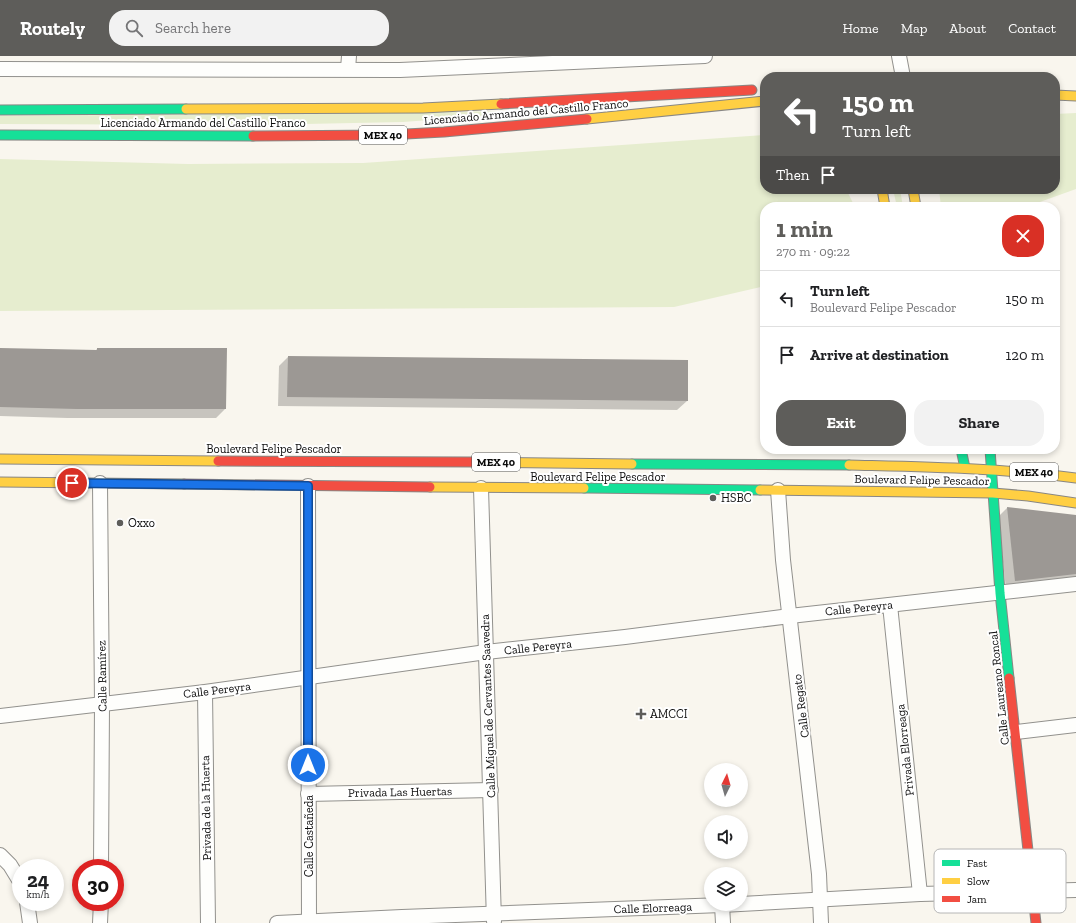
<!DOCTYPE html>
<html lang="en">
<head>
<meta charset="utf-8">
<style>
	body { margin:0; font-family:"Zilla Slab",serif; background:#f2f2f2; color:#202124; height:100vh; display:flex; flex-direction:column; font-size:15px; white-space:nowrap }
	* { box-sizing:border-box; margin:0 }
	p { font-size:13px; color:#757577 }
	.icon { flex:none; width:22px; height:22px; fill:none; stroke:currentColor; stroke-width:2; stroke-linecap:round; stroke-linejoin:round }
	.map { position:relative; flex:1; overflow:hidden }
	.details { position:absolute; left:760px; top:146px; width:300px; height:252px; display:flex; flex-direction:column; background:#fff; border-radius:16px; box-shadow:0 2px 6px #0003 }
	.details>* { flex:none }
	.banner { position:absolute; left:760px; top:16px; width:300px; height:122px; border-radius:16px; box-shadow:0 2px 6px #0003; background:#5e5d5a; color:#fff; overflow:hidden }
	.needle { width:26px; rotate:5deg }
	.tools { position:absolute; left:704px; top:707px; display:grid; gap:8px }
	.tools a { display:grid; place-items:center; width:44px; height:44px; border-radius:50%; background:#fff; box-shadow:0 2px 6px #0003; font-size:20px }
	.speed { position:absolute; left:12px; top:803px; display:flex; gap:8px; font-size:20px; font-weight:700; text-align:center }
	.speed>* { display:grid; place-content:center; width:52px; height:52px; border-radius:50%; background:#fff; box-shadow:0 2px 6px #0003; line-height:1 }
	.speed small { font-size:10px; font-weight:400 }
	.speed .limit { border:6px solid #d22; background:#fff; color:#111 }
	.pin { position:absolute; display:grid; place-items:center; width:34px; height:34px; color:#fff; margin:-17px; border:2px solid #fff; border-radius:50%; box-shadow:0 1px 4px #0007 }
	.me { position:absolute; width:44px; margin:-22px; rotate:0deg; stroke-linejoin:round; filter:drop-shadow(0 0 3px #0008) }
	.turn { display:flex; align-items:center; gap:14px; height:84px; padding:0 16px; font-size:18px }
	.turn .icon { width:52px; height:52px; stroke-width:2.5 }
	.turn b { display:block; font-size:28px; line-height:34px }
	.then { display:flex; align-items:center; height:38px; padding:0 16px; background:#0003; gap:8px; font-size:15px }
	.round { display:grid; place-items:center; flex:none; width:42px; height:42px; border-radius:16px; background:#f2f2f2 }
	.head { display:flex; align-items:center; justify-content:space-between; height:68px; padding:0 16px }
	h1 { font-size:24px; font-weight:700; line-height:30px; color:#5e5d5a }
	.cta { display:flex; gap:8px; margin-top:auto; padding:8px 16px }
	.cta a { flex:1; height:46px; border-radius:16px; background:#5e5d5a; color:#fff; font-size:16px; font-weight:700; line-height:46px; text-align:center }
	.cta a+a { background:#f2f2f2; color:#202124 }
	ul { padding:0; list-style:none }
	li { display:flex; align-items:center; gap:12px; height:56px; padding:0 16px; border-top:1px solid #e0e0e0 }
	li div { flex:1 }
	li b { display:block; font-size:15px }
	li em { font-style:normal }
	header { display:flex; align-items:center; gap:24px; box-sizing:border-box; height:56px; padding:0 20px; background:#5e5d5a; color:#fff }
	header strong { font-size:19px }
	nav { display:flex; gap:22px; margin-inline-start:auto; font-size:14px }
	.search { width:280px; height:36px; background:#f2f2f2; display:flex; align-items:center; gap:10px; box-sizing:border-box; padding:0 14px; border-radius:16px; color:#757577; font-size:15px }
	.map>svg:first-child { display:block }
</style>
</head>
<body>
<header>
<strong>Routely</strong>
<div class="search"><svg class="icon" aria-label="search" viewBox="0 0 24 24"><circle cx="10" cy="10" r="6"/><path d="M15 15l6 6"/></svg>Search here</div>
<nav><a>Home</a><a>Map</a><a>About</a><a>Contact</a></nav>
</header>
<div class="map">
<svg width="1076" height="867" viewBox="0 0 1076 867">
	<rect width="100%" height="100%" fill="#f9f6ee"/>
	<g fill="#e6edcf">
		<polygon points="550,55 403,66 256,69 0,68 0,60"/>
		<polygon points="1076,57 1076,133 1026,151 941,151 939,133 1055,133 1055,58"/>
		<polygon points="765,79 765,133 846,133 855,151 765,151 765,230 674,251 0,255 0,103 188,108 363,107"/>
		<polygon points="893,133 900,133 903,151 897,151"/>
	</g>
	<g fill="#0003">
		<polygon points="0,293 95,295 97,293 225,353 216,362 67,362 0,360"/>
		<polygon points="288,301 687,345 677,354 278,350 279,310"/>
		<polygon points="1007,452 1076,460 1076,526 1006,533 998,461"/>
	</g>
	<g fill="#9c9894">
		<polygon points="0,292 97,294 97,292 227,292 226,353 77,353 0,351"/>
		<polygon points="288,300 688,304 688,345 287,341"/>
		<polygon points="1007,451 1076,459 1076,518 1015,525"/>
	</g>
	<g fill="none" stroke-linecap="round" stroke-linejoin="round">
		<defs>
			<g id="street">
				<polyline points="899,0 903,21"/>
				<polyline points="0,13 400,14 705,0"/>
				<polyline points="348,13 349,0"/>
				<polyline points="100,427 102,648 101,812"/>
				<polyline points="308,430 309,867"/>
				<polyline points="481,432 494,865"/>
				<polyline points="778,434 783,504 819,818 821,867"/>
				<polyline points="890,549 920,838"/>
				<polyline points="205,636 208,867"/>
				<polyline points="0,660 205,636 486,596 625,581 790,560 1076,528"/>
				<polyline points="1016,676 1076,669"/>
				<polyline points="308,738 491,734"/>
				<polyline points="0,799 10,809 21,827"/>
				<polyline points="27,846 30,867"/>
				<polyline points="722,849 723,867"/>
				<polyline points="100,867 101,846"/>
				<polyline points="277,867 402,861 722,849 920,838 1076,834"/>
			</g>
			<g id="fast">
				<polyline points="0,54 186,53"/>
				<polyline points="0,79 253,80"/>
				<polyline points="961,393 965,412"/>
				<polyline points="990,393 1000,537 1009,622"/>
				<polyline points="632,408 849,409"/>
				<polyline points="584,432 760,434"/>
			</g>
			<g id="slow">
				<polyline points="1055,39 1076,40"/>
				<polyline points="186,53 423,52 501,48"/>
				<polyline points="587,63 765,45"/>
				<polyline points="882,133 885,151"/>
				<polyline points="913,133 916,151"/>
				<polyline points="0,403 218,405"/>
				<polyline points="474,406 632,408"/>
				<path d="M849,409C925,411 1001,412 1076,422"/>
				<polyline points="0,426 184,428"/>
				<polyline points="430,431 584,432"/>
				<polyline points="760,434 993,437 1028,440 1076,447"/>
			</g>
			<g id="jam">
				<polyline points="501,48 752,34"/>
				<polyline points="253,80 387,79 444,76 587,63"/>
				<polyline points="218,405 474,406"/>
				<polyline points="184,428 430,431"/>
				<polyline points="1009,622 1036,867"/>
			</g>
		</defs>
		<use href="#street" stroke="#92918d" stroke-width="16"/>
		<use href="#fast" stroke="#898784" stroke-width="11"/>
		<use href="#slow" stroke="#898784" stroke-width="11"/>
		<use href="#jam" stroke="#898784" stroke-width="11"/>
		<use href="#street" stroke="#fefefc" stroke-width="14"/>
		<use href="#fast" stroke="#16e098" stroke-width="9"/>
		<use href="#slow" stroke="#ffcf43" stroke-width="9"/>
		<use href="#jam" stroke="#f24e42" stroke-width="9"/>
	</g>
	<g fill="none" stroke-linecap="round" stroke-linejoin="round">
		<defs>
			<polyline id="route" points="72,427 308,430 308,709"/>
		</defs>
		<use href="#route" stroke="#114b97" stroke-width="10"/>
		<use href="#route" stroke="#1a73e8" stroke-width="7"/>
	</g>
	<g fill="#5e5d5a" stroke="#fff" stroke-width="1.5">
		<circle cx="713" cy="442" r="4"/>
		<circle cx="120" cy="467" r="4"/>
		<path d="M639 652h4v4h4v4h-4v4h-4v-4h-4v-4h4z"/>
	</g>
	<g text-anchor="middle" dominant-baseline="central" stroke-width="4" stroke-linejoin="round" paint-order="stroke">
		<g fill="#fff" stroke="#545454" stroke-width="1">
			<rect x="359" y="70" width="48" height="18" rx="3"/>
			<rect x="472" y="397" width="48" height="18" rx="3"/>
			<rect x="1010" y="407" width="48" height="18" rx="3"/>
		</g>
		<g font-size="11" font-weight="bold" fill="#0b0b0b">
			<text x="383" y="79">MEX 40</text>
			<text x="496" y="406">MEX 40</text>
			<text x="1034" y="416">MEX 40</text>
		</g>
		<g font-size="12" fill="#0b0b0b" stroke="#fff">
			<text transform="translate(526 56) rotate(-5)">Licenciado Armando del Castillo Franco</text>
			<text x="203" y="67">Licenciado Armando del Castillo Franco</text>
			<text x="274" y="393">Boulevard Felipe Pescador</text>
			<text x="598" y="421">Boulevard Felipe Pescador</text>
			<text transform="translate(922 424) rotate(1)">Boulevard Felipe Pescador</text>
			<text transform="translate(859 552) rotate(-6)">Calle Pereyra</text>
			<text transform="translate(538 591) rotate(-6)">Calle Pereyra</text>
			<text transform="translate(102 620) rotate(-91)">Calle Ramírez</text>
			<text transform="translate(999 632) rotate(-96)">Calle Laureano Roncal</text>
			<text transform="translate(217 634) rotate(-7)">Calle Pereyra</text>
			<text transform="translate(488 650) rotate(-92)">Calle Miguel de Cervantes Saavedra</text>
			<text transform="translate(801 650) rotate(-97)">Calle Regato</text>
			<text transform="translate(905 694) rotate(-96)">Privada Elorreaga</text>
			<text transform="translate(400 736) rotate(-1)">Privada Las Huertas</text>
			<text transform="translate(206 752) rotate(-91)">Privada de la Huerta</text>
			<text transform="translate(309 780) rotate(-90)">Calle Castañeda</text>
			<text transform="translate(653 852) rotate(-2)">Calle Elorreaga</text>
		</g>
		<g font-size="12" fill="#0b0b0b" stroke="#fff" text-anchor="start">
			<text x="721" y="442">HSBC</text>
			<text x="128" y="467">Oxxo</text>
			<text x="650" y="658">AMCCI</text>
		</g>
	</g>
	<rect x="934" y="793" width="132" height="64" rx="6" fill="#fff" stroke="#b6b6b6" stroke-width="1"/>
	<rect x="942" y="804" width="18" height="6" fill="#16e098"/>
	<rect x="942" y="822" width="18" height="6" fill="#ffcf43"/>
	<rect x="942" y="840" width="18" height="6" fill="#f24e42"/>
	<g font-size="11" fill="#0b0b0b">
		<text x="967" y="811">Fast</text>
		<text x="967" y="829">Slow</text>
		<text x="967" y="847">Jam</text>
	</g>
</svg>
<div class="tools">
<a><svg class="needle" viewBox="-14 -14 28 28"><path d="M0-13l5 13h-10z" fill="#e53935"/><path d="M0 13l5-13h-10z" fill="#757577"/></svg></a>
<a><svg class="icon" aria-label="sound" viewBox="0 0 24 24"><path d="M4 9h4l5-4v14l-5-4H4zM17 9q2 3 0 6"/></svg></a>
<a><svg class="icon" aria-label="layers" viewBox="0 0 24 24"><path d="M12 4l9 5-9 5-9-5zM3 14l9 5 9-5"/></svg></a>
</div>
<div class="speed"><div>24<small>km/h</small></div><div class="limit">30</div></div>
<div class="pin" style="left:72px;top:427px;background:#d93025"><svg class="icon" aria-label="arrive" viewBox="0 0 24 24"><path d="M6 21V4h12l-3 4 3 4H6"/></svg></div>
<svg class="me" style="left:308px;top:709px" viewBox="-20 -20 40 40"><circle r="17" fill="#1a73e8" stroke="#fff" stroke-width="3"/><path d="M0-11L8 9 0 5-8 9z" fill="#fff"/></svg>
<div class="banner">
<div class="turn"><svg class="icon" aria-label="left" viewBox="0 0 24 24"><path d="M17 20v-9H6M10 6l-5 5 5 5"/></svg><div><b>150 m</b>Turn left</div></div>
<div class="then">Then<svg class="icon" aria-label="arrive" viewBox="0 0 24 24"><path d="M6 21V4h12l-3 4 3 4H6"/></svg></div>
</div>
<section class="details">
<div class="head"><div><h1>1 min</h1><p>270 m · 09:22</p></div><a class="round" style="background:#d93025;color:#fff"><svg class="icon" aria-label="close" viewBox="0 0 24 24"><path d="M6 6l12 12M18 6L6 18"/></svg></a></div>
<ul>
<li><svg class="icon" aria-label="left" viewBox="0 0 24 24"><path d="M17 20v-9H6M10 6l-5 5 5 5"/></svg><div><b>Turn left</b><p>Boulevard Felipe Pescador</p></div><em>150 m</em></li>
<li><svg class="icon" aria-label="arrive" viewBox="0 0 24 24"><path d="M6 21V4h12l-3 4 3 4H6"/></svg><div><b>Arrive at destination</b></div><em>120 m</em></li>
</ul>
<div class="cta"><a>Exit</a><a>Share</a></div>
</section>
</div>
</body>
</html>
